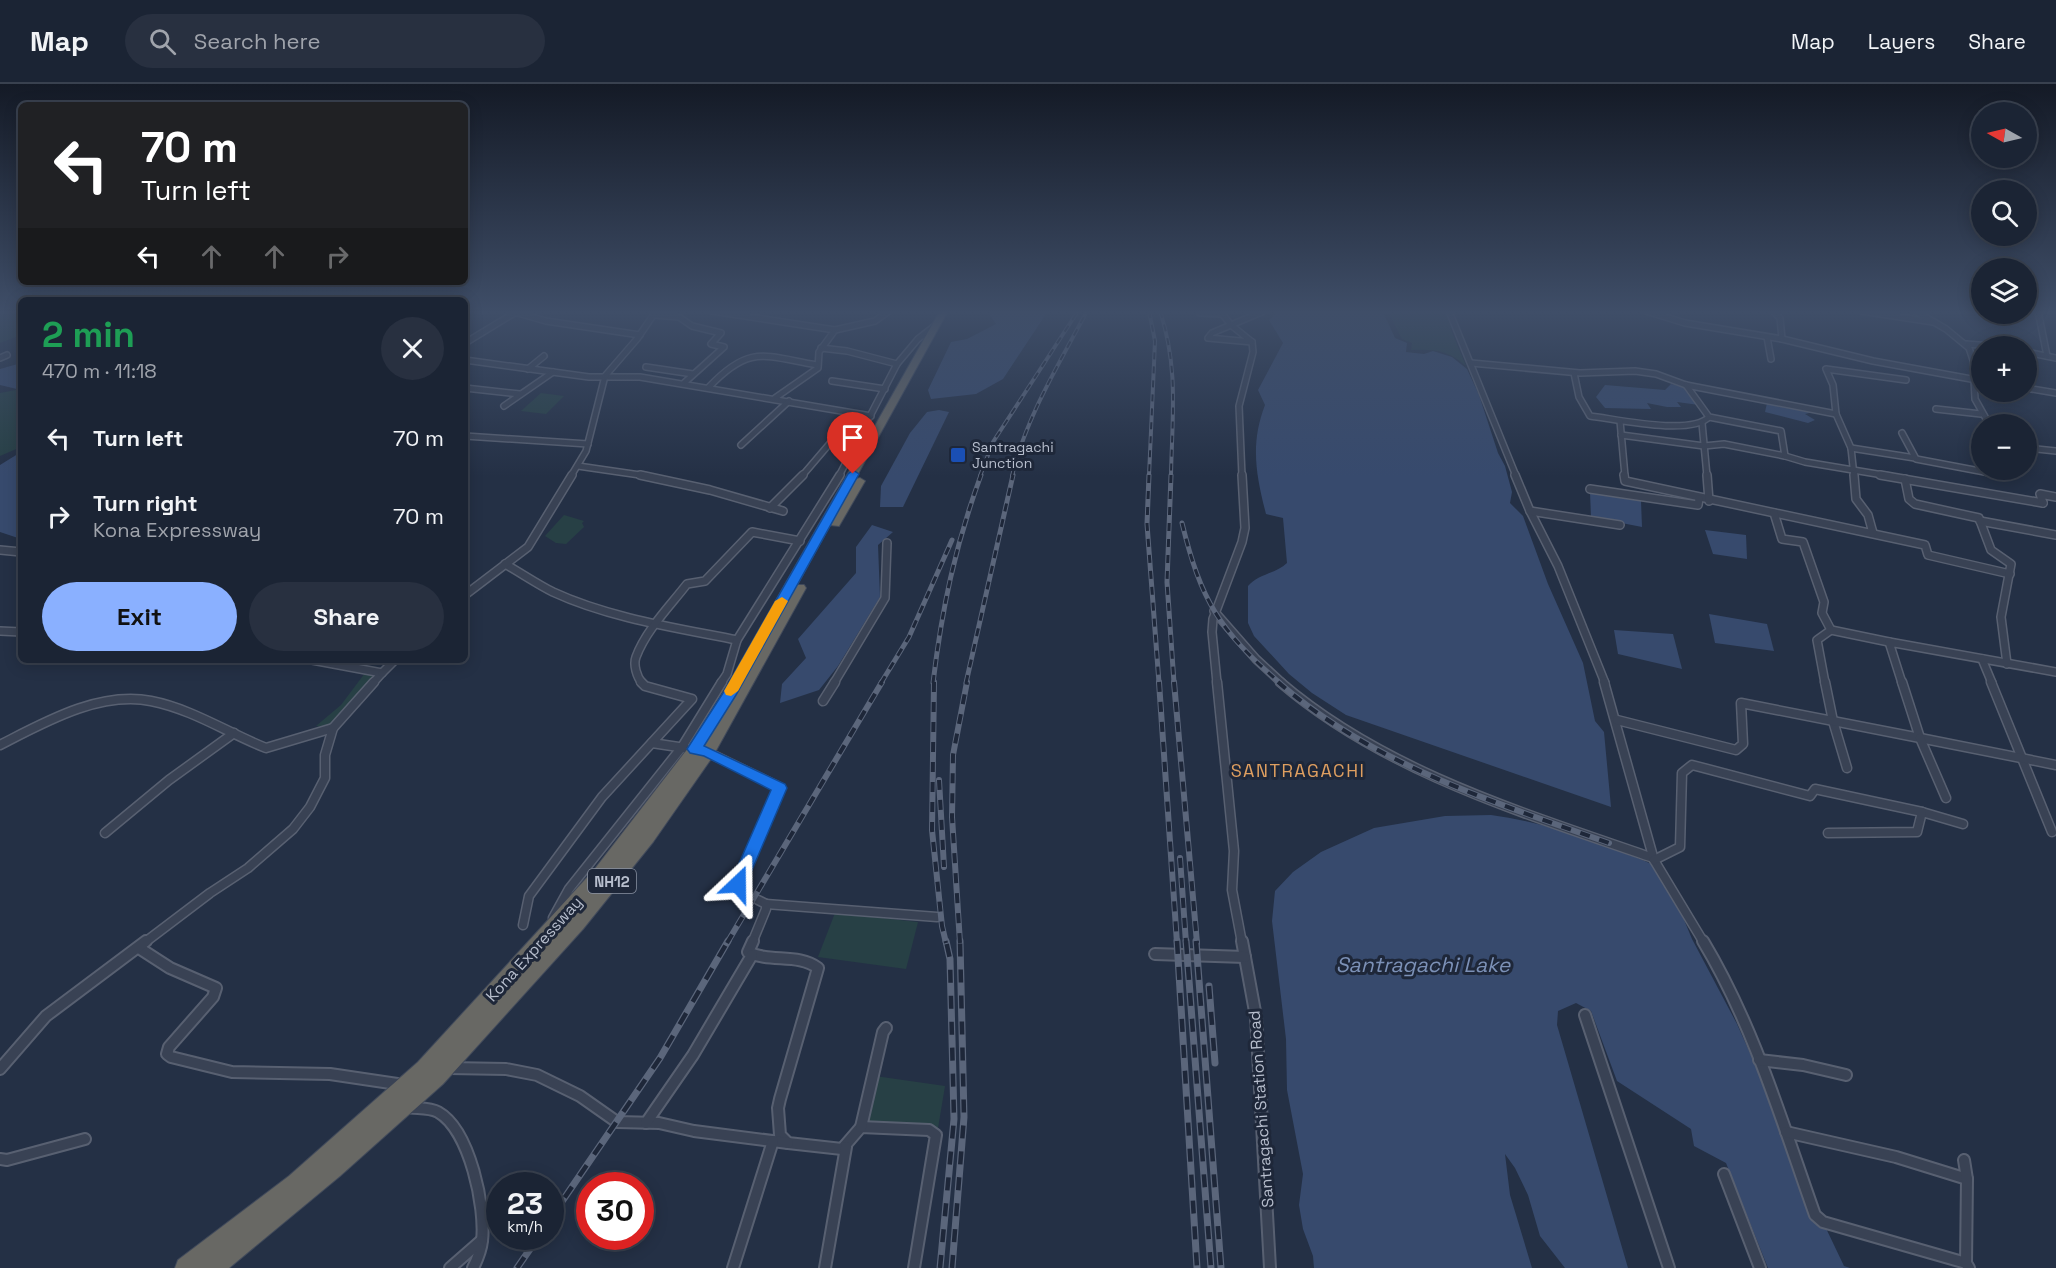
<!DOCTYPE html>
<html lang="en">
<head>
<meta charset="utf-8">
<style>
	body { margin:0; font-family:"Space Grotesk",sans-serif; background:#283040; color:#f1f3f6; height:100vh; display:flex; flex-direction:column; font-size:22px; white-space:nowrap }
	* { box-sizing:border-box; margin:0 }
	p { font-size:20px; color:#a0a4ac }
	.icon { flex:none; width:33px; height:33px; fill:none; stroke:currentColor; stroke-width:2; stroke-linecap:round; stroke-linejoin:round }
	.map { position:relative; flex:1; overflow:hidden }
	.drawer { position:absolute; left:18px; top:213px; width:450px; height:366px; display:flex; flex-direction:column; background:#1b2434; border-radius:9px; box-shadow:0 3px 15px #0003,0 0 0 2px #39414f }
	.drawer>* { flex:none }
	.guide { position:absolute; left:18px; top:18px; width:450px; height:183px; border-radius:9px; box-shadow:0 3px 15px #0003,0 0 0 2px #39414f; background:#202124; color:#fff; overflow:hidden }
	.needle { width:39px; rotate:278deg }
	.tools { position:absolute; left:1971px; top:18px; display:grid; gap:12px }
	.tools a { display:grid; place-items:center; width:66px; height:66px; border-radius:50%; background:#1b2434; box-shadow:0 3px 15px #0003,0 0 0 2px #39414f; font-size:30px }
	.speed { position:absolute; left:486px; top:1088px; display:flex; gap:12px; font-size:30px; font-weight:700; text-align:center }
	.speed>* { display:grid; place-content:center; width:78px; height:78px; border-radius:50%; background:#1b2434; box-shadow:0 3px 15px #0003,0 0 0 2px #39414f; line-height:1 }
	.speed small { font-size:15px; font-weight:400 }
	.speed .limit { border:9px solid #d22; background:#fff; color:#111 }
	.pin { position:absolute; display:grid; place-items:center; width:51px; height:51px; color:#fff; margin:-62px -26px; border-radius:50% 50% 50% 0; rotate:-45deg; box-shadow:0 0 6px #0007 }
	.pin .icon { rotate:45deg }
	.me { position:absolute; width:66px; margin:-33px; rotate:23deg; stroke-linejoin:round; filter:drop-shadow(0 0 4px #0008) }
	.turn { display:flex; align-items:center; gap:21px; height:126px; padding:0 24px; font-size:27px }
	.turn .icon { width:78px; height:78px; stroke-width:2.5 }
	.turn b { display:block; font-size:42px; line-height:51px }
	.lanes { display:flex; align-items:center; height:57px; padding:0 24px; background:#0003; justify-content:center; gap:30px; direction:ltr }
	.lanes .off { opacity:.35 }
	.round { display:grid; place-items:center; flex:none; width:63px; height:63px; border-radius:32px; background:#283040 }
	.overview { display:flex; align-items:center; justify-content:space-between; height:102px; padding:0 24px }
	h1 { font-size:36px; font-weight:600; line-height:45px; color:#1e9e55 }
	.primary-button { display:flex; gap:12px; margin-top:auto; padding:12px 24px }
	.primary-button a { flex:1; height:69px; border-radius:36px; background:#8ab0ff; color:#111; font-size:24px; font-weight:600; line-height:69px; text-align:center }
	.primary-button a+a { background:#283040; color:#f1f3f6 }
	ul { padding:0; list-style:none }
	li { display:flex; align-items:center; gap:18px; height:78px; padding:0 24px }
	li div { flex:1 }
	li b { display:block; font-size:22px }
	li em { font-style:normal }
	header { display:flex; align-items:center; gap:36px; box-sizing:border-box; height:84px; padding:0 30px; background:#1b2434; border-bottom:2px solid #39414f }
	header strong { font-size:28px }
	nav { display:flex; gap:33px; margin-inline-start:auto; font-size:21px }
	.search { width:420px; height:54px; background:#283040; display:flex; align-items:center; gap:15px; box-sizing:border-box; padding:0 21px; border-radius:33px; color:#a0a4ac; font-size:22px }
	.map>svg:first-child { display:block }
</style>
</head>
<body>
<header>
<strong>Map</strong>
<div class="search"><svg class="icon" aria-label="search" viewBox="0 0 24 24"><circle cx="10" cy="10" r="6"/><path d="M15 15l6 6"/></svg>Search here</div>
<nav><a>Map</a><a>Layers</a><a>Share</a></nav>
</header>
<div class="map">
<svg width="2056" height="1184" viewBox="0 0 2056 1184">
	<rect width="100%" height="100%" fill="#243045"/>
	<g fill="#274045">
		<polygon points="21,227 21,251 0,259 0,228"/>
		<path d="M1409,227H1451V246L1466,282C1448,266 1434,265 1411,266L1412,259L1402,255L1389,230Z"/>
		<polygon points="21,305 21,363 0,372 0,309"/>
		<polygon points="541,309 564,312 546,330 521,327"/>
		<polygon points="564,431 584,437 582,439 584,443 566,460 556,459 545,452"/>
		<path d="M365,589H380C366,605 339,647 316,642L341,621Z"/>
		<polygon points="835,829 918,838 906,885 818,873"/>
		<polygon points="875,992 945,1002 938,1044 866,1041"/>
	</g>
	<g fill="#374a6d">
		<polygon points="990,227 1048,227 1003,295 976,310 931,315 928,306 951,258 967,255 996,240 989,230"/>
		<path d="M1278,227H1399L1384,230L1395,254L1407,259L1406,268L1424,270L1433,267L1452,273L1467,285L1479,311L1498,369L1505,382L1512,408L1510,419L1523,432L1548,500L1583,579L1595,637L1604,648L1611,723L1346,631L1312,609L1289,590L1254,552L1248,539V502C1258,490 1275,490 1287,479L1283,434L1266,430C1256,391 1250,360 1265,321L1258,306L1283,259L1269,236Z"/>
		<polygon points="21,279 21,306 0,301 0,285"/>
		<polygon points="1671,300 1692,305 1699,321 1677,318 1681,323 1667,323 1647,319 1651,325 1605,324 1596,313 1605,301 1665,306"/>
		<polygon points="1767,319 1813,328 1805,330 1815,336 1808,339 1765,328"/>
		<polygon points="939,326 949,328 903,423 880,423 881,402 910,349 927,328"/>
		<polygon points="21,368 21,455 0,448 0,381"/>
		<polygon points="1590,408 1641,417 1642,443 1591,433"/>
		<polygon points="872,441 893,448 878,461 880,513 838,582 819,606 780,619 782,600 806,574 798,555 856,489 856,463"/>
		<polygon points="1705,446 1746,451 1747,475 1713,470"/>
		<polygon points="1709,530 1767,540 1774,567 1715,559"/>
		<polygon points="1614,546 1673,550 1682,585 1618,570"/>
		<path d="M1491,731C1550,739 1609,761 1663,785L1692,855L1737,940L1767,1007L1791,1071L1844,1182L1850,1184H1768L1726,1079L1694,1062L1691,1045L1617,997L1591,927L1576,919L1558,927L1557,941L1628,1184H1565L1540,1152L1528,1111L1515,1084L1505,1070L1510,1111L1532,1184H1314L1313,1172L1303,1145L1299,1121L1303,1090L1287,1006L1286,955L1272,837L1275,807L1293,788L1321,768L1374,744L1445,732Z"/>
	</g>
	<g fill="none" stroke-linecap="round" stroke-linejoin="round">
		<defs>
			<g id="minor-far3">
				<polyline points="511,227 546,237 640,251"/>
				<polyline points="712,227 835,246 819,268 818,284 775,314"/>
				<polyline points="1220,227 1231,241 1252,258 1253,268 1239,322 1242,392"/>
				<polyline points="1449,227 1516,392"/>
				<polyline points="1646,227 1685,239 1782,255 1873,277 1982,297"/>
				<polyline points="1773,227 1780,234 1782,255"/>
				<polyline points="1861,227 1933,238"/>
				<polyline points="1915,227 1946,245 1969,264 1973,276 1975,315 1989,340"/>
				<polyline points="2038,227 2047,272"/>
				<polyline points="1200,229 1221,230"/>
				<polyline points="654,231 679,233 692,242 721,249 711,260 724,263 684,299"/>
				<polyline points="835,246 875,237 889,227"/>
				<polyline points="1767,253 1771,275"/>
				<polyline points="1252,258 1208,254 1212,249 1264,227"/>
				<polyline points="465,259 516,228"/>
				<polyline points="1966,260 1992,262"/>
				<polyline points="821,264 847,267 897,280"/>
				<polyline points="2026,268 2056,274"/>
				<polyline points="0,274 7,271"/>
				<polyline points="465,276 589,293 640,293 871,332"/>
				<polyline points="1471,279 1580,289 1635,287 1656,290 1686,301 1836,330"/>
				<polyline points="646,283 693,290"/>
				<polyline points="528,285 544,272"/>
				<path d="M1574,289L1579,313L1590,332C1616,335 1690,352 1709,333"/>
				<polyline points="832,297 885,305"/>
				<path d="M709,303C750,260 764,272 817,281"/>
				<polyline points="465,304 520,310"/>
				<polyline points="2026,304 2056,309"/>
				<polyline points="504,322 553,288"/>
				<polyline points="1936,325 1981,330"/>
				<polyline points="1620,337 1625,392"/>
				<polyline points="1702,339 1707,392"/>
				<polyline points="1902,349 1916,375 1990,389"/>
				<polyline points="1621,351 1704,362 1724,360 1785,372 1781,347 1709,333 1686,301"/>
				<polyline points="465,352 588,360"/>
				<polyline points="741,361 789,317"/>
				<polyline points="1851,364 1915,374"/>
				<polyline points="2026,364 2056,367"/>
				<polyline points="1785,372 1805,378 1889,392"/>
				<polyline points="578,382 647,392"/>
				<polyline points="571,392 586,367 605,292 637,255 656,227"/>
				<polyline points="802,392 831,358 862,331"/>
				<polyline points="839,392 897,280 918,255 936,241"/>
				<polyline points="1854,392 1851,364 1836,330 1833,301 1826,285 1906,296"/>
			</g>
			<g id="minor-far2">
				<polyline points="640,391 710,406 783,427"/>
				<polyline points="1515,391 1530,427 1558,482 1605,599"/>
				<polyline points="1624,391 1625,397 1925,461 1928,471 2010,490"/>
				<polyline points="1707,391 1709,417"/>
				<polyline points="1854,391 1856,415 1868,431 1873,449"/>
				<polyline points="1880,391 2043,419"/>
				<polyline points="1905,395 1909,415 1915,420 1979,434 1991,466 2011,480 2001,533 2007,580"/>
				<polyline points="1590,405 1698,421 1699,415"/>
				<polyline points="2043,419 2040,410 2056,413"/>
				<polyline points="770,424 803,391"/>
				<polyline points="1530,427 1620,441"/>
				<polyline points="1774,429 1782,455 1803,458 1824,518 1822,529 1831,546 1817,556 1825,599"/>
				<polyline points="1980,437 2056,451"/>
				<polyline points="0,466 21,468"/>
				<path d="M505,480C521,489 537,500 553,508C609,534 677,544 737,556"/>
				<polyline points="465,511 528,463 572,391"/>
				<polyline points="1214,527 1256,575 1282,599"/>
				<polyline points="1831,546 1889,558"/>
				<polyline points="0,547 21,548"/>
				<polyline points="1982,575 1992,599"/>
				<polyline points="312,576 382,589 373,599"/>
				<polyline points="382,589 395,576"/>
				<path d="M642,599C637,593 633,581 636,573C646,546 670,522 687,500L705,497L752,448L800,457"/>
				<polyline points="721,599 727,590 737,556 840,391"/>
				<polyline points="834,599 885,514 887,459"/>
				<polyline points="1217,599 1212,548 1213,535 1242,458 1245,444 1242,391"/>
				<polyline points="1902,599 1889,558 2056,588"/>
			</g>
			<g id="minor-far1">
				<polyline points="1217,598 1234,767 1232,806 1242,859"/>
				<path d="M1280,598C1385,688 1524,729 1653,774"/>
				<polyline points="1604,598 1654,776 1704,859"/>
				<polyline points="1825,598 1833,637 1847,684"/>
				<polyline points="1991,598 2052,748"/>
				<polyline points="823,617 835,598"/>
				<polyline points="1617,636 1736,666 1743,660 1741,619 1920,654 1902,598"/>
				<polyline points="1920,654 2056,681"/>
				<polyline points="1920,654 1946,714"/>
				<polyline points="652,659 685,664"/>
				<path d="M0,661C45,638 99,607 151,617C192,625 228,649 266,664L333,644"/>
				<polyline points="705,667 779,703 736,806 748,813"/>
				<polyline points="1922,728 1963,740"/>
				<polyline points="105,749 169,696 234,649"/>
				<polyline points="1654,776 1680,763 1682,689 1692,681 1810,712 1815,705 1922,728 1917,748 1828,749"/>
				<polyline points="766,820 937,833"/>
				<polyline points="553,834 569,805 682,663 722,598"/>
				<polyline points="523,841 529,812 602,713 692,615 645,602 641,598"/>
				<polyline points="144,859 210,809 248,784 293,745 310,723 325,694 325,671 333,644 374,598"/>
				<polyline points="752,859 766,825 766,820 758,816"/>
			</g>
			<g id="minor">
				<path d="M753,857L748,868C770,879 798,869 818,884L780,1015L778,1024L780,1051L788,1059L842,1065L861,1043L929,1046L936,1051L914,1184"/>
				<polyline points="1242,857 1256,933 1270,1184"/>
				<path d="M1703,857C1754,942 1782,1038 1815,1131L1823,1138L1966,1179"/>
				<polyline points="139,864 170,884 216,904 213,913 169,963 167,970 171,973 232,988 330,990 404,1001"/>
				<polyline points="1155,870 1245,873"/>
				<polyline points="1585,931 1669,1184"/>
				<polyline points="1759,976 1803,981 1846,991"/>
				<polyline points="449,984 506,985 537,991 580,1012 617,1038 659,1039 694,1047 788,1059"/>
				<polyline points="0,985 46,932 146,857"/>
				<path d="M406,1023C416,1025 429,1023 438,1028C470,1046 486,1124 482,1157C481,1166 477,1176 473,1184"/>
				<polyline points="646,1039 693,971 752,871"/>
				<polyline points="861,1043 883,948 886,944"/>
				<polyline points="1786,1048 1896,1073 1967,1095"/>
				<polyline points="0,1075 7,1076 85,1055"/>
				<polyline points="1964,1076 1967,1095 1966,1179 1969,1184"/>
				<polyline points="1724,1090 1760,1184"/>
				<polyline points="450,1184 482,1156"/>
				<polyline points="733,1184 773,1057"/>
				<polyline points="825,1184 846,1063"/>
			</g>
			<polygon id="trunk" points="940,227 948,227 849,406 856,395 860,394 865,397 839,442 830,441 797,501 804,501 806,504 713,672 653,758 583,845 443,1000 340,1092 229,1184 175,1184 178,1176 289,1092 418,978 594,786 689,663 723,610"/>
		</defs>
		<use href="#minor-far3" stroke="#586071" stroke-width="8"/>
		<use href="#minor-far2" stroke="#586071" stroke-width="10"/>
		<use href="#minor-far1" stroke="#586071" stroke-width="11"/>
		<use href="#minor" stroke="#586071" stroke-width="14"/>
		<use href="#trunk" stroke="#414a5b" stroke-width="2"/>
		<use href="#minor-far3" stroke="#394254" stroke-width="5"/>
		<use href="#minor-far2" stroke="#394254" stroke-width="7"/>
		<use href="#minor-far1" stroke="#394254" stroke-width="8"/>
		<use href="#minor" stroke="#394254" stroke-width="10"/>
		<use href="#trunk" fill="#686864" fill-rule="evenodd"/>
		<defs>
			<g id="rail-far3">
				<polyline points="1149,227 1155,257 1149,392"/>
				<path d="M1160,227C1179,285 1172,333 1171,392"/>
				<polyline points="980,392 993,358 1078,227"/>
				<path d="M1012,392C1026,333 1059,280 1087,227"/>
			</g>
			<g id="rail-far2">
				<polyline points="1149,391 1147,440 1159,599"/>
				<polyline points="1171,391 1167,498 1174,599"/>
				<path d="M1182,439C1201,517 1219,546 1280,599"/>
				<polyline points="881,599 909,553 952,456"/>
				<path d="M933,599C942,524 955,462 981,391"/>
				<polyline points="966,599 1013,391"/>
			</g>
			<g id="rail-far1">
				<polyline points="934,598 932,746 942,842 946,859"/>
				<polyline points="1159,598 1177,859"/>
				<polyline points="1174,598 1197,859"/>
				<path d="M1278,598C1372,680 1493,718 1609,759"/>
				<polyline points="939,696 944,783"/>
				<polyline points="1180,774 1186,859"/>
				<polyline points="727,859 882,598"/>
				<polyline points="960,859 952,733 953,671 967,598"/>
			</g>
			<g id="rail">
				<polyline points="1177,857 1197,1184"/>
				<polyline points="1186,857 1211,1184"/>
				<polyline points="1196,857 1221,1184"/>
				<polyline points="1209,902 1215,979"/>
				<polyline points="550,1135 660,974 728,857"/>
				<polyline points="517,1184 539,1152"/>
				<polyline points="940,1184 954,1035 950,875 946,857"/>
				<polyline points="952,1184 964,1033 960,857"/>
			</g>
		</defs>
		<use href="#rail-far3" stroke="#5b667b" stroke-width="4"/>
		<use href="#rail-far2" stroke="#5b667b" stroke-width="5"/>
		<use href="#rail-far1" stroke="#5b667b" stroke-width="6"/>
		<use href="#rail" stroke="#5b667b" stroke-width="7"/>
		<use href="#rail-far3" stroke="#1e2739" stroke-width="2" stroke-dasharray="7" stroke-linecap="butt"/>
		<use href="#rail-far2" stroke="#1e2739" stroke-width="3" stroke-dasharray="8" stroke-linecap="butt"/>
		<use href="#rail-far1" stroke="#1e2739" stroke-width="4" stroke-dasharray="10" stroke-linecap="butt"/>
		<use href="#rail" stroke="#1e2739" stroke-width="4.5" stroke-dasharray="13" stroke-linecap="butt"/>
	</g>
	<linearGradient id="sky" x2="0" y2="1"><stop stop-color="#141a26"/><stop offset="0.58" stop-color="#3f4e68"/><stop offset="1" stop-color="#3f4e68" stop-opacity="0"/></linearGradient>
	<rect width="2056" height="393" fill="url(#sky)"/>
	<polygon fill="#1a73e8" stroke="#114b97" stroke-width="1.5" points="853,386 859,390 736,611 704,662 785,700 787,704 746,800 744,805 738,807 732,805 730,800 771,706 704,672 690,669 687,665 723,609 848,390"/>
	<polygon fill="#f59e0b" points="782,513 788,517 738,607 731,612 726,611 724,607 775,517"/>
	<rect fill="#1a4fb4" stroke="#1e2739" stroke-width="2" x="950" y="363" width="16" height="16" rx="3"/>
	<g text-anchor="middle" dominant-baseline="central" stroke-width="6" stroke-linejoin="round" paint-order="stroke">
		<g font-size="14" fill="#b7becd" stroke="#1e2739" text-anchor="start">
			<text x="972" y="363">Santragachi<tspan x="972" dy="16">Junction</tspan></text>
		</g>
		<rect fill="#1e2739" stroke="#8991a1" stroke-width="1.5" x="588" y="785" width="48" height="24" rx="4.5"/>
		<g font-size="15" font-weight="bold" fill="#b7becd">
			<text x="612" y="797">NH12</text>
		</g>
		<g font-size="16" fill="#b7becd" stroke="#1e2739">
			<text transform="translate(534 865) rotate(-48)">Kona Expressway</text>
			<text transform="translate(1261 1025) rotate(-94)">Santragachi Station Road</text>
		</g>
		<g font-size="18" letter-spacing="1.5" fill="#df9f60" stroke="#1e2739">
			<text x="1298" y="686">SANTRAGACHI</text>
		</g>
		<g font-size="21" font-style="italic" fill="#7c91b7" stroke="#1e2739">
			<text x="1423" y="880">Santragachi Lake</text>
		</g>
	</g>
</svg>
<div class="tools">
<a><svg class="needle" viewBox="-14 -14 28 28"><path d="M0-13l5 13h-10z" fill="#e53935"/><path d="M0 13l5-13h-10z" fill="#a0a4ac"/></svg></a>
<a><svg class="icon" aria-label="search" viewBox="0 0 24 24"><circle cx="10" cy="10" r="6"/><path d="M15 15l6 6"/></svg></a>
<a><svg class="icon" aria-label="layers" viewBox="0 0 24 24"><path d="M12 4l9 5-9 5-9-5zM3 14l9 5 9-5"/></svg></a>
<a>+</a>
<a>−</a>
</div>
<div class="speed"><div>23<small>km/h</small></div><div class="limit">30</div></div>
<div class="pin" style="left:853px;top:390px;background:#d93025"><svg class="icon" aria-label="arrive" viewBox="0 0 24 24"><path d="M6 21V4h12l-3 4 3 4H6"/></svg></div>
<svg class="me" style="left:738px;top:800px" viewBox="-20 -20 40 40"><path d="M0-17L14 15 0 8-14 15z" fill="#1a73e8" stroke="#fff" stroke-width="4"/></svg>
<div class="guide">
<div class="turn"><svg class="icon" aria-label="left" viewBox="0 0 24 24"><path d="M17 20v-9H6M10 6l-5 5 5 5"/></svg><div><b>70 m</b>Turn left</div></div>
<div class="lanes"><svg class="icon" aria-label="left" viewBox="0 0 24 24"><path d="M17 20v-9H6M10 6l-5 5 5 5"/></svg><svg class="icon off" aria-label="ahead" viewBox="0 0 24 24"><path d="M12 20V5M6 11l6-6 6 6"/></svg><svg class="icon off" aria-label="ahead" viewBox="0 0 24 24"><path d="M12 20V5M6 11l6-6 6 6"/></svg><svg class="icon off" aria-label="right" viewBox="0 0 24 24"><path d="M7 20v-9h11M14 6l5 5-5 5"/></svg></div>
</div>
<section class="drawer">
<div class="overview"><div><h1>2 min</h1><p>470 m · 11:18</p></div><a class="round"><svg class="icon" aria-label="close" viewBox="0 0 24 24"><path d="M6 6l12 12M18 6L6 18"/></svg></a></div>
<ul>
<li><svg class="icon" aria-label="left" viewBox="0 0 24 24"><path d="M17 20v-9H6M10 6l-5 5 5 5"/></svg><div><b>Turn left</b></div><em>70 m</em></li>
<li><svg class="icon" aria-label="right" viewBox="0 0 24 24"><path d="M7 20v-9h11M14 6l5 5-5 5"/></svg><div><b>Turn right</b><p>Kona Expressway</p></div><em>70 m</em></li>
</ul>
<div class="primary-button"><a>Exit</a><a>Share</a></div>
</section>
</div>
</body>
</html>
